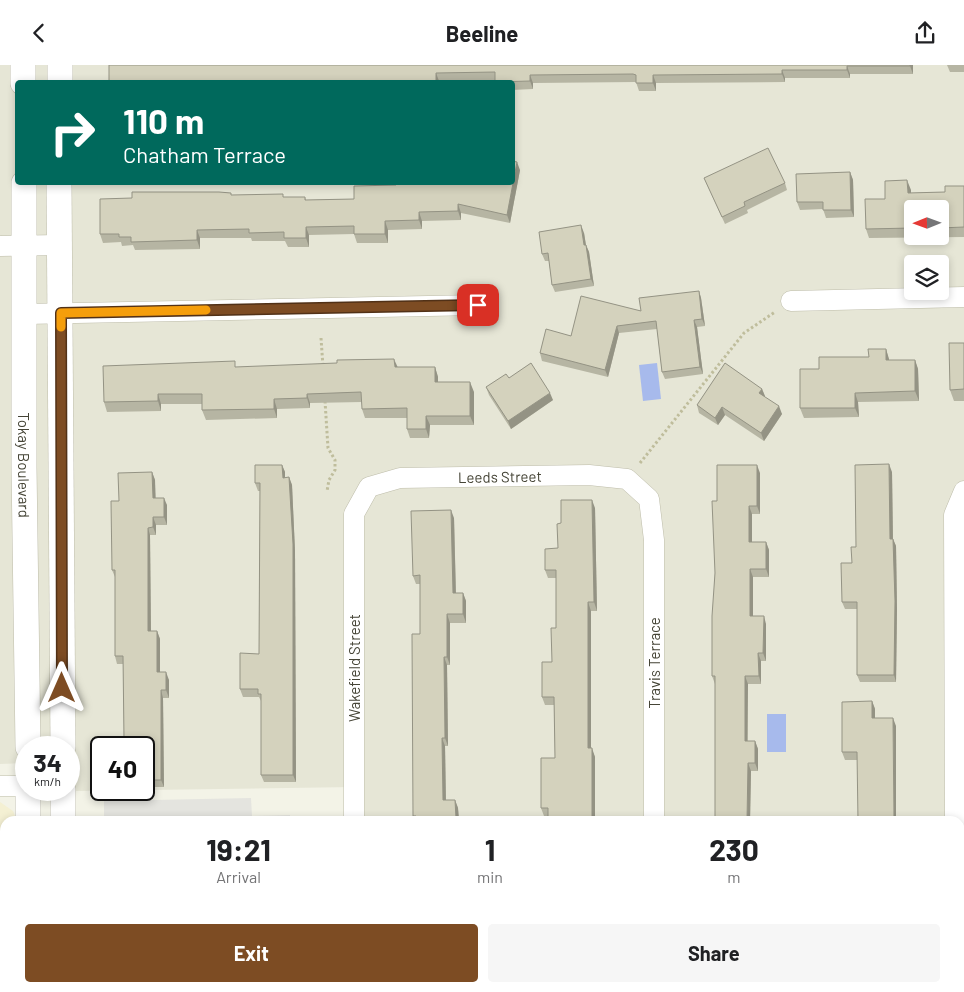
<!DOCTYPE html>
<html lang="en">
<head>
<meta charset="utf-8">
<style>
	body { margin:0; font-family:Barlow,sans-serif; background:#f6f6f6; color:#202124; height:100vh; display:flex; flex-direction:column; font-size:19px; white-space:nowrap }
	* { box-sizing:border-box; margin:0 }
	p { font-size:16px; color:#757577 }
	.icon { flex:none; width:28px; height:28px; fill:none; stroke:currentColor; stroke-width:2; stroke-linecap:round; stroke-linejoin:round }
	.map { position:relative; flex:1; overflow:hidden }
	.side { position:absolute; left:0px; top:751px; width:965px; height:176px; display:flex; flex-direction:column; background:#fff; border-radius:15px 15px 0 0; box-shadow:0 2px 8px #0003 }
	.side>* { flex:none }
	.guide { position:absolute; left:15px; top:15px; width:500px; height:105px; border-radius:5px; box-shadow:0 2px 8px #0003; background:#00695c; color:#fff; overflow:hidden }
	.needle { width:32px; rotate:269deg }
	.controls { position:absolute; left:904px; top:135px; display:grid; gap:10px }
	.controls a { display:grid; place-items:center; width:45px; height:45px; border-radius:5px; background:#fff; box-shadow:0 2px 8px #0003; font-size:25px }
	.speed { position:absolute; left:15px; top:671px; display:flex; gap:10px; font-size:25px; font-weight:700; text-align:center }
	.speed>* { display:grid; place-content:center; width:65px; height:65px; border-radius:50%; background:#fff; box-shadow:0 2px 8px #0003; line-height:1 }
	.speed small { font-size:12px; font-weight:400 }
	.speed .limit { border:2px solid #111; border-radius:8px; background:#fff; color:#111 }
	.pin { position:absolute; display:grid; place-items:center; width:42px; height:42px; color:#fff; margin:-21px; border-radius:10px; box-shadow:0 2px 8px #0006 }
	.me { position:absolute; width:55px; margin:-28px; rotate:0deg; stroke-linejoin:round; filter:drop-shadow(0 0 4px #0008) }
	.turn { display:flex; align-items:center; gap:18px; height:105px; padding:0 25px; font-size:22px }
	.turn .icon { width:65px; height:65px; stroke-width:2.5 }
	.turn b { display:block; font-size:35px; line-height:42px }
	.eta { display:flex; justify-content:space-evenly; align-items:center; height:85px; text-align:center }
	.eta b { font-size:30px; font-weight:700; line-height:35px }
	.button { display:flex; gap:10px; margin-top:auto; padding:10px 25px }
	.button a { flex:1; height:58px; border-radius:5px; background:#7d4c23; color:#fff; font-size:20px; font-weight:700; line-height:58px; text-align:center }
	.button a+a { background:#f6f6f6; color:#202124 }
	header { display:flex; justify-content:space-between; align-items:center; height:65px; padding:0 25px; background:#fff; font-size:22px; font-weight:700 }
	.map>svg:first-child { display:block }
</style>
</head>
<body>
<header><svg class="icon" aria-label="back" viewBox="0 0 24 24"><path d="M15 5l-7 7 7 7"/></svg>Beeline<svg class="icon" aria-label="share" viewBox="0 0 24 24"><path d="M12 15V3M7 8l5-5 5 5M5 13v7h14v-7"/></svg></header>
<div class="map">
<svg width="964" height="927" viewBox="0 0 964 927">
	<rect width="100%" height="100%" fill="#f3f3e7"/>
	<path fill="#e6e6d6" fill-rule="evenodd" d="M0,0H964V927H354V922H960V756H354V722L75,726L76,698L69,697V682H26V698L0,699ZM18,18H512V118H18ZM912,144H940V171H912ZM912,199H940V226H912ZM101,682H144V725H101Z"/>
	<polygon fill="#f4f0d3" points="0,737 13,746 17,756 5,756 5,922 16,923 16,927 0,927"/>
	<g fill="#e4e4df">
		<polygon points="251,733 252,751 290,750 290,756 104,756 104,736"/>
		<polygon points="231,923 294,923 294,927 235,927"/>
	</g>
	<g fill="#a7baec">
		<polygon points="657,298 661,334 643,336 639,300"/>
		<rect x="767" y="649" width="19" height="38"/>
	</g>
	<g fill="none" stroke-linecap="round" stroke-linejoin="round">
		<defs>
			<g id="minor">
				<polyline points="0,181 59,180"/>
				<polyline points="791,236 964,232"/>
				<polyline points="25,249 478,240"/>
				<polyline points="0,721 26,721"/>
				<path id="s1" d="M354,756V449L369,422L400,413L589,410L627,414L649,434L654,475V756"/>
				<polyline points="955,756 954,450 964,426"/>
				<polyline points="354,922 354,927"/>
				<polyline points="655,922 655,927"/>
				<polyline points="956,922 956,927"/>
			</g>
			<g id="tertiary">
				<polyline points="23,0 23,18"/>
				<polyline points="60,18 60,0"/>
				<path id="s2" d="M24,118V402L28,682"/>
				<polyline points="59,118 63,682"/>
				<polyline points="63,725 63,756"/>
				<polyline points="28,756 28,725"/>
				<polyline points="27,927 27,922"/>
				<polyline points="63,927 63,922"/>
			</g>
		</defs>
		<use href="#minor" stroke="#bebdaa" stroke-width="21"/>
		<use href="#tertiary" stroke="#bebdaa" stroke-width="26"/>
		<g stroke="#bfbd9c" stroke-width="3" stroke-dasharray="2.5 2.5" stroke-linecap="butt">
			<polyline points="321,273 323,302"/>
			<polyline points="325,336 328,383 335,395 335,405 329,415 327,426"/>
			<polyline points="640,398 744,268 775,247"/>
			<polyline points="0,889 5,888"/>
		</g>
		<use href="#minor" stroke="#fff" stroke-width="20"/>
		<use href="#tertiary" stroke="#fff" stroke-width="25"/>
	</g>
	<g fill="#b6b5a3" fill-rule="evenodd">
		<polygon points="109,0 913,0 913,9 850,9 850,13 785,13 785,17 656,18 656,26 639,26 636,17 533,18 533,24 512,25 512,18 496,18 495,15 439,16 439,18 109,18"/>
		<polygon points="947,0 964,0 964,7 950,7"/>
		<polygon points="520,105 510,158 461,148 461,155 422,156 422,164 388,165 388,178 357,178 354,169 309,170 309,182 288,182 285,176 252,176 251,173 200,173 200,184 135,185 133,180 122,181 121,177 103,178 100,169 232,130 284,132 305,132 306,135 354,134 396,120"/>
		<polygon points="850,107 853,115 854,152 826,153 823,144 800,145 797,137"/>
		<polygon points="704,113 785,118 787,125 747,145 748,148 725,159"/>
		<path d="M964,121V172L869,173L866,164L885,134L911,125V128L945,127ZM912,144H940V171H912Z"/>
		<polygon points="584,168 586,180 589,187 594,221 555,227 552,220 549,196 545,196 542,189"/>
		<polygon points="699,226 701,233 705,261 697,262 703,309 665,314 662,307 657,264 619,268 608,312 542,296 540,288 571,271"/>
		<polygon points="964,278 964,336 954,336 950,325"/>
		<polygon points="886,284 889,295 915,295 918,304 919,336 858,337 859,352 804,353 800,343 819,304 869,292"/>
		<polygon points="237,302 435,302 438,312 438,317 474,327 474,360 430,360 429,373 410,373 407,364 407,353 365,353 362,344 362,337 310,338 310,343 277,344 277,353 206,355 202,345 202,339 161,339 161,346 107,347 104,337"/>
		<polygon points="509,313 553,335 511,364 489,330 486,322"/>
		<polygon points="762,324 765,332 782,349 764,376 725,350 718,360 699,348 697,340"/>
		<polygon points="282,400 285,407 285,413 289,412 292,420 295,486 296,717 264,717 261,710 261,636 259,632 243,632 240,624 259,589 260,426 258,426 255,418"/>
		<polygon points="152,407 155,415 155,433 167,440 167,460 156,460 156,470 150,470 151,566 157,566 160,574 160,607 169,615 169,633 163,633 164,722 144,722 144,682 121,679 124,674 123,599 117,599 115,591 115,512 112,505 119,436"/>
		<polygon points="892,407 893,474 896,481 897,544 896,617 860,617 857,610 857,544 845,544 842,537 856,482"/>
		<polygon points="760,408 760,449 752,449 752,477 766,477 769,485 769,512 753,512 753,551 766,559 766,596 761,596 761,619 748,619 748,676 755,676 758,684 758,706 751,706 750,756 715,756 715,619 712,611 717,436"/>
		<polygon points="595,443 597,546 591,546 591,683 595,692 595,756 548,756 548,751 544,751 541,743 555,693 554,640 545,640 542,632 552,597 556,563 556,513 548,513 545,505 558,483 561,458"/>
		<polygon points="454,453 456,528 463,528 466,536 466,558 450,558 450,600 447,600 448,681 445,681 446,735 455,735 458,743 459,756 415,756 413,751 420,569 420,519 416,519 413,511"/>
		<polygon points="872,636 875,644 875,653 896,661 857,695 845,695 842,687"/>
	</g>
	<g fill="#949384">
		<polygon points="910,0 913,0 913,9 910,1"/>
		<polygon points="847,1 850,9 850,13 847,5"/>
		<polygon points="782,5 785,13 785,17 782,9"/>
		<polygon points="436,8 439,16 439,18 436,18"/>
		<polygon points="530,10 533,18 533,24 530,16"/>
		<polygon points="653,10 656,18 656,26 653,18"/>
		<polygon points="517,97 520,105 510,158 507,150"/>
		<polygon points="850,107 853,115 854,152 851,145"/>
		<polygon points="907,115 911,125 911,137 908,128"/>
		<polygon points="458,139 461,148 461,155 458,146"/>
		<polygon points="419,147 422,156 422,164 419,155"/>
		<polygon points="385,156 388,165 388,178 385,169"/>
		<polygon points="581,160 584,168 587,187 584,180"/>
		<polygon points="306,162 309,170 309,182 306,173"/>
		<polygon points="197,165 200,173 200,184 197,175"/>
		<polygon points="586,180 589,187 594,221 591,214"/>
		<polygon points="699,226 701,233 705,261 702,254"/>
		<polygon points="694,255 697,262 703,309 700,302"/>
		<polygon points="617,261 619,268 608,312 605,305"/>
		<polygon points="886,284 889,294 889,305 886,295"/>
		<polygon points="394,294 398,303 395,302"/>
		<polygon points="915,295 918,304 919,336 915,326"/>
		<polygon points="435,302 438,312 438,327 435,317"/>
		<polygon points="470,317 474,327 474,360 470,351"/>
		<polygon points="762,324 765,331 762,335 759,328"/>
		<polygon points="550,328 553,335 511,364 508,356"/>
		<polygon points="855,328 858,337 859,352 855,343"/>
		<polygon points="158,329 161,339 161,346 158,336"/>
		<polygon points="307,329 310,338 310,343 307,333"/>
		<polygon points="274,334 277,344 277,353 274,344"/>
		<polygon points="779,341 782,349 764,376 761,368"/>
		<polygon points="722,342 725,350 718,360 715,353"/>
		<polygon points="426,351 430,360 429,373 426,364"/>
		<polygon points="889,399 892,407 893,481 890,474"/>
		<polygon points="282,400 285,407 285,420 283,413"/>
		<polygon points="757,400 760,408 760,449 757,441"/>
		<polygon points="152,407 155,415 156,441 153,433"/>
		<polygon points="289,412 292,420 295,486 296,717 293,710"/>
		<polygon points="164,433 167,440 167,460 164,452"/>
		<polygon points="592,435 595,443 597,546 594,537"/>
		<polygon points="749,441 752,449 752,485 749,477"/>
		<polygon points="451,445 454,453 456,536 453,528"/>
		<polygon points="153,452 156,460 156,470 153,462"/>
		<polygon points="148,463 150,470 151,573 148,566"/>
		<polygon points="893,474 896,481 897,544 896,617 894,610"/>
		<polygon points="766,477 769,485 769,512 766,504"/>
		<polygon points="750,504 753,512 753,559 750,551"/>
		<polygon points="463,528 466,536 466,558 463,549"/>
		<polygon points="588,537 591,546 591,692 588,683"/>
		<polygon points="447,549 450,558 450,600 447,592"/>
		<polygon points="764,551 766,559 766,596 763,588"/>
		<polygon points="157,566 160,574 160,615 157,607"/>
		<polygon points="758,588 761,596 761,619 759,611"/>
		<polygon points="444,592 447,600 448,681 445,673"/>
		<polygon points="166,607 169,615 169,633 166,625"/>
		<polygon points="745,611 748,619 747,684 745,676"/>
		<polygon points="161,625 163,633 164,722 161,715"/>
		<polygon points="872,636 875,644 875,661 872,653"/>
		<polygon points="893,653 896,661 896,756 894,756"/>
		<polygon points="442,673 445,681 446,743 443,735"/>
		<polygon points="755,676 758,684 758,706 755,698"/>
		<polygon points="592,683 595,692 595,756 592,756"/>
		<polygon points="748,698 751,706 750,756 747,756"/>
		<polygon points="455,735 458,743 459,756 457,756 456,753"/>
		<rect x="219" y="922" width="5" height="5"/>
		<rect x="452" y="922" width="3" height="5"/>
		<rect x="594" y="922" width="3" height="5"/>
		<polygon points="754,922 757,922 757,927 755,927"/>
	</g>
	<g fill="#d4d2bd" stroke="#949384">
		<polygon points="109,0 910,0 910,1 847,1 847,5 782,5 782,9 653,10 653,18 636,18 636,10 633,9 530,10 530,16 495,17 495,7 436,8 436,18 109,18"/>
		<polygon points="768,83 785,118 744,137 745,141 722,152 704,113"/>
		<polygon points="512,96 517,97 507,150 458,139 458,146 419,147 419,155 385,156 385,169 354,169 354,161 306,162 306,173 284,173 284,167 249,168 249,164 197,165 197,175 131,177 131,172 119,172 119,169 100,169 100,134 132,133 132,127 219,127 231,128 231,130 283,129 283,132 305,132 305,135 354,134 354,121 396,120 396,118 512,118"/>
		<polygon points="850,107 851,145 823,145 823,137 797,137 796,109"/>
		<polygon points="907,115 908,128 945,127 945,121 964,121 964,162 940,163 940,144 912,144 912,163 866,164 865,134 885,134 885,116"/>
		<polygon points="581,160 584,180 586,180 591,214 552,220 548,188 542,189 539,167"/>
		<polygon points="699,226 702,254 694,255 700,302 662,307 656,256 617,261 605,305 540,288 546,264 571,271 581,231 641,246 639,233"/>
		<polygon points="949,278 964,278 964,324 950,325"/>
		<polygon points="868,284 886,284 886,295 915,295 915,326 855,328 855,343 800,343 800,304 819,304 819,292 869,292"/>
		<polygon points="394,294 395,302 435,302 435,317 470,317 470,351 426,351 426,364 407,364 407,343 362,344 361,327 307,329 307,333 274,334 274,344 202,345 202,329 158,329 158,336 104,337 103,301 235,296 235,302 337,298 337,295"/>
		<polygon points="531,298 550,328 508,356 486,322 506,309 509,313"/>
		<polygon points="725,298 762,324 759,328 779,341 761,368 722,342 715,353 697,340"/>
		<polygon points="889,399 890,474 893,474 895,536 894,610 857,610 857,537 842,537 841,498 852,498 851,482 856,482 855,400"/>
		<polygon points="255,400 282,400 283,413 289,412 293,479 293,710 261,710 261,629 258,629 258,624 240,624 240,588 259,589 260,418 255,418"/>
		<polygon points="717,400 757,400 757,441 749,441 749,477 766,477 766,504 750,504 750,551 764,551 763,588 758,588 759,611 745,611 745,676 755,676 755,698 748,698 747,756 715,756 715,611 712,611 712,551 715,508 712,436 717,436"/>
		<polygon points="152,407 153,433 164,433 164,452 153,452 153,462 148,463 148,566 157,566 157,607 166,607 166,625 161,625 161,715 144,715 144,682 114,682 114,679 121,679 121,674 124,674 123,591 115,591 115,505 112,505 111,436 119,436 118,408"/>
		<polygon points="561,435 592,435 594,537 588,537 588,683 592,683 592,756 548,756 548,743 541,743 541,693 555,693 554,632 542,632 542,597 552,597 551,563 556,563 556,505 545,505 545,484 558,483 557,459 561,458"/>
		<polygon points="451,445 453,528 463,528 463,549 447,549 447,592 444,592 445,673 442,673 443,735 455,735 456,753 448,754 448,756 416,756 416,751 413,751 412,569 420,569 420,510 413,511 411,446"/>
		<polygon points="872,636 872,653 893,653 894,756 858,756 857,687 842,687 842,637"/>
		<rect x="124" y="922" width="95" height="5"/>
		<rect x="413" y="922" width="39" height="5"/>
		<rect x="541" y="922" width="53" height="5"/>
		<polygon points="724,922 754,922 755,927 724,927"/>
		<polygon points="280,926 280,927 242,927"/>
	</g>
	<g fill="none" stroke-linecap="round" stroke-linejoin="round">
		<defs>
			<polyline id="route" points="62,623 61,248 478,240"/>
		</defs>
		<use href="#route" stroke="#513117" stroke-width="12"/>
		<use href="#route" stroke="#7d4c23" stroke-width="9"/>
		<polyline stroke="#f59e0b" stroke-width="9" points="61,262 61,248 206,245"/>
	</g>
	<g text-anchor="middle" dominant-baseline="central" stroke-width="4.5" stroke-linejoin="round" paint-order="stroke">
		<g font-size="15" fill="#454436" stroke="#fff">
			<text stroke="none"><textPath href="#s2" startOffset="282">Tokay Boulevard</textPath></text>
			<text stroke="none"><textPath href="#s1" startOffset="470">Leeds Street</textPath></text>
			<text transform="translate(654 598) rotate(-90)">Travis Terrace</text>
			<text transform="translate(354 603) rotate(-90)">Wakefield Street</text>
		</g>
	</g>
</svg>
<div class="controls">
<a><svg class="needle" viewBox="-14 -14 28 28"><path d="M0-13l5 13h-10z" fill="#e53935"/><path d="M0 13l5-13h-10z" fill="#757577"/></svg></a>
<a><svg class="icon" aria-label="layers" viewBox="0 0 24 24"><path d="M12 4l9 5-9 5-9-5zM3 14l9 5 9-5"/></svg></a>
</div>
<div class="speed"><div>34<small>km/h</small></div><div class="limit">40</div></div>
<div class="pin" style="left:478px;top:240px;background:#d93025"><svg class="icon" aria-label="arrive" viewBox="0 0 24 24"><path d="M6 21V4h12l-3 4 3 4H6"/></svg></div>
<svg class="me" style="left:62px;top:623px" viewBox="-20 -20 40 40"><path d="M0-17L14 15 0 8-14 15z" fill="#7d4c23" stroke="#fff" stroke-width="4"/></svg>
<div class="guide">
<div class="turn"><svg class="icon" aria-label="right" viewBox="0 0 24 24"><path d="M7 20v-9h11M14 6l5 5-5 5"/></svg><div><b>110 m</b>Chatham Terrace</div></div>
</div>
<section class="side">
<div class="eta">
<div><b>19:21</b><p>Arrival</p></div>
<div><b>1</b><p>min</p></div>
<div><b>230</b><p>m</p></div>
</div>
<div class="button"><a>Exit</a><a>Share</a></div>
</section>
</div>
</body>
</html>
